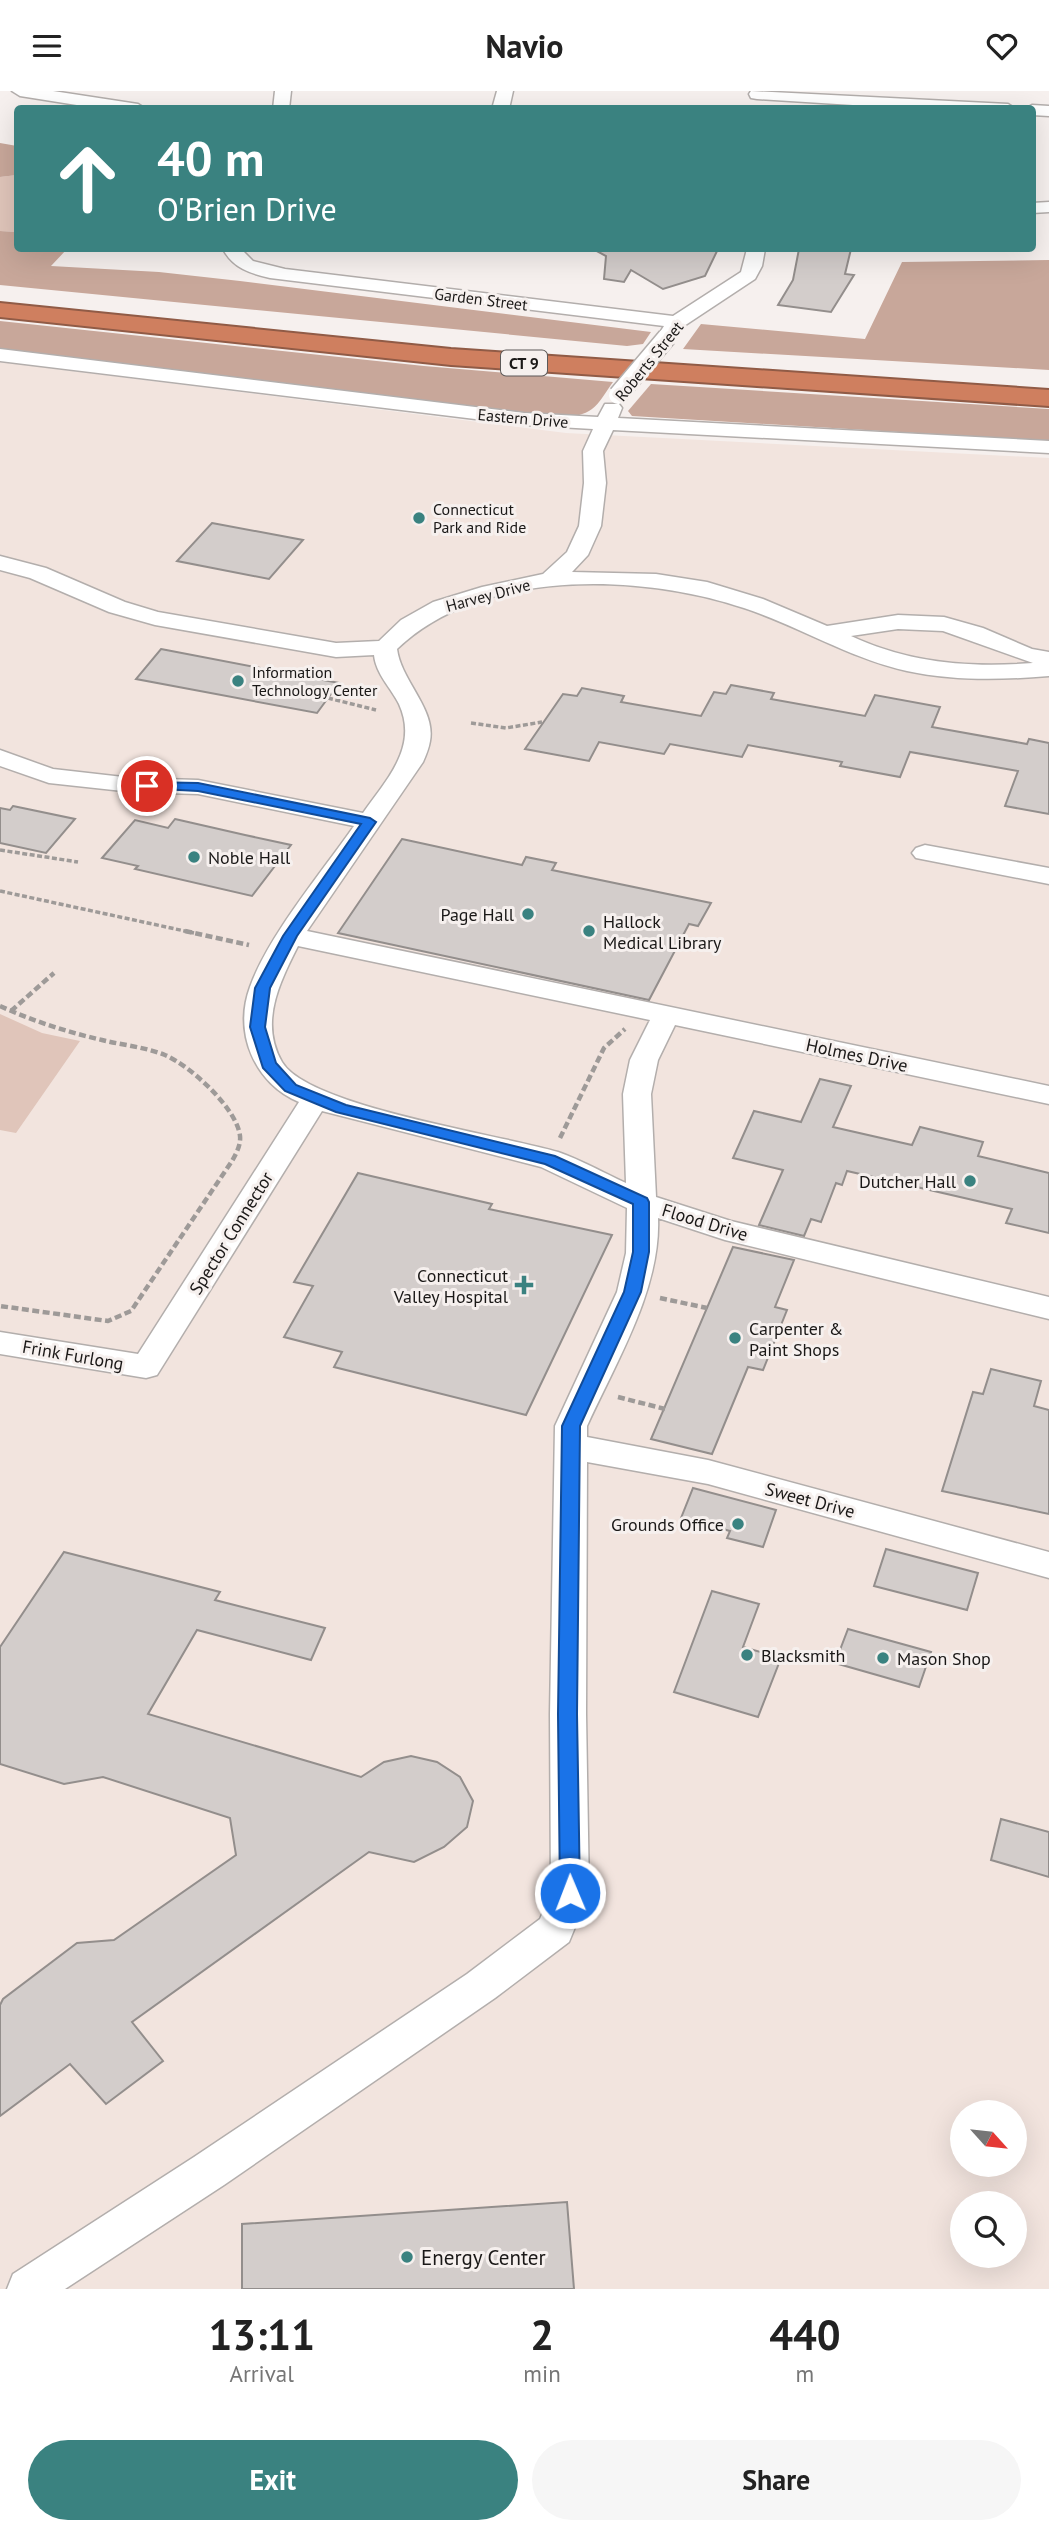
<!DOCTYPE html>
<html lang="en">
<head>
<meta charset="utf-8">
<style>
	body { margin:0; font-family:"PT Sans",sans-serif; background:#f6f6f6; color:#222; height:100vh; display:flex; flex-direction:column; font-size:26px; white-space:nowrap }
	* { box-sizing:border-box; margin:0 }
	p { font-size:23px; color:#767676 }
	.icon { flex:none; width:38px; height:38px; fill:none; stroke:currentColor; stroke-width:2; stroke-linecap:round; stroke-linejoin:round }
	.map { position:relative; height:2198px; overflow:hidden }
	.sheet { display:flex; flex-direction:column; background:#fff; flex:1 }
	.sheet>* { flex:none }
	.hud { position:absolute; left:14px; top:14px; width:1022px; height:147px; border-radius:7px; box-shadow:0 7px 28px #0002; background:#3a8280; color:#fff; overflow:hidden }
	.needle { width:46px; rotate:117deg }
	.controls { position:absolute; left:950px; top:2009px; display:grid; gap:14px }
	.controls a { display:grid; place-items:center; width:77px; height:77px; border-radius:50%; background:#fff; box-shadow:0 7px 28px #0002; font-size:35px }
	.pin { position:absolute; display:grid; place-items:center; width:60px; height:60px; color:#fff; margin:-30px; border:4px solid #fff; border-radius:50%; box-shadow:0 2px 7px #0007 }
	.me { position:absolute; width:77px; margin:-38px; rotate:359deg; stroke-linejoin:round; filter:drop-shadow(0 0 5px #0008) }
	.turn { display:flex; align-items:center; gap:24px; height:147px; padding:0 28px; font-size:32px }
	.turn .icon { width:91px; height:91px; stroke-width:2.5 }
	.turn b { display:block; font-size:49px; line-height:60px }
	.eta { display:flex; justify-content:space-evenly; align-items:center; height:119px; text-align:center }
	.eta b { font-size:42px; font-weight:700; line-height:49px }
	.cta { display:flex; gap:14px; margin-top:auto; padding:14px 28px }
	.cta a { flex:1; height:80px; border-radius:42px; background:#3a8280; color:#fff; font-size:28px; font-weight:700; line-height:80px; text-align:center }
	.cta a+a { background:#f6f6f6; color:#222 }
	header { display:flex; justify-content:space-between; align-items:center; height:91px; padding:0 28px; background:#fff; font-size:32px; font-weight:700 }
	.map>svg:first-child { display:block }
</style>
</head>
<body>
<header><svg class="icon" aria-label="menu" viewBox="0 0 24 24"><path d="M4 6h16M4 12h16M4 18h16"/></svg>Navio<svg class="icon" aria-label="heart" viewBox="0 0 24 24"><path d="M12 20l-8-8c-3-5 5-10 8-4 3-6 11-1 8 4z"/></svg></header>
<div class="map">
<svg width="1049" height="2198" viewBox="0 0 1049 2198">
	<rect width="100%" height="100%" fill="#f6f0ee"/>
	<path fill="#f2e4de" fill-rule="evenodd" d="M0,271L566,342L1049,367V2198H0ZM962,2021H1015V2074H962ZM962,2112H1015V2165H962Z"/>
	<g fill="#e0c5ba">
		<polygon points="17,84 17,141 0,140 0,86"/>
		<polygon points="0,923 42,942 80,950 16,1042 0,1039"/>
	</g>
	<g fill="#c8a79a">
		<polygon points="0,52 17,55 17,84 0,86"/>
		<polygon points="0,140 17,141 18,158 67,158 51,175 159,181 240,190 651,241 643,253 627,255 0,194"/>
		<polygon points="1049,169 1049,279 683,258 701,233 865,248 902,171"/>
		<path d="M0,230L424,275L613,291C607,299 600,312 592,318C574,332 539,323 518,322L0,258Z"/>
		<polygon points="651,293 1049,318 1049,350 632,325 628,320"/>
	</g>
	<g fill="#d3cdcb" stroke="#938e8c" stroke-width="2">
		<polygon points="593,158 718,158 705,185 663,198 631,179 624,191 604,188 606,165"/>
		<polygon points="799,158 851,158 845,183 854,184 831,221 778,214 793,189"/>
		<polygon points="212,432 303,449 269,488 177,470"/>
		<polygon points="161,558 339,592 317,622 136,588"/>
		<polygon points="731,594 774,602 771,608 865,625 875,604 940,616 932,636 1027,653 1029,648 1049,652 1049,723 1005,715 1018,680 910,661 900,686 840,675 842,671 748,654 742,666 670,653 664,663 599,651 589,670 525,658 563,603 577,605 582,597 624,605 621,611 701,625 714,601 726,603"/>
		<polygon points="13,715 75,728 46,762 0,752 0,717 10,719"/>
		<polygon points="175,728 245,744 291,754 252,805 135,778 138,775 102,767 135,729 168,737"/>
		<polygon points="402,748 522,774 526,766 556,772 552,779 711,812 698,835 689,833 649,909 338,842"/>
		<polygon points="820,988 851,995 833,1036 912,1054 920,1036 983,1051 978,1065 1049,1082 1049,1142 1006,1132 1012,1118 847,1080 842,1094 836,1092 821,1131 811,1128 804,1145 759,1134 783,1079 733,1067 754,1020 801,1031"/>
		<polygon points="358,1082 492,1113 489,1118 612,1144 526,1324 334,1276 342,1261 284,1246 313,1195 294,1191"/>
		<polygon points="733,1156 794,1169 775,1216 787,1219 763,1279 748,1276 712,1363 651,1348"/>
		<polygon points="991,1278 1041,1290 1034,1315 1049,1319 1049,1423 942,1400 973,1301 983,1303"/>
		<polygon points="693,1397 776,1419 763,1456 727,1447 730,1440 681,1427"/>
		<polygon points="886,1458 978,1482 967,1519 874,1495"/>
		<polygon points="64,1461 220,1501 215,1509 325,1537 311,1569 197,1539 148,1623 361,1686 384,1671 411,1665 437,1671 460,1686 473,1710 467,1736 444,1756 414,1771 369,1761 132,1931 163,1970 106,2013 70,1973 0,2025 0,1914 3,1908 77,1852 114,1849 236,1764 230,1727 103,1686 64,1693 0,1673 0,1556"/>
		<polygon points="712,1500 759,1513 743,1556 781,1567 758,1626 674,1601"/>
		<polygon points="848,1538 931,1561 919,1596 835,1572"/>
		<polygon points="1001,1728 1049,1741 1049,1786 991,1769"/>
		<polygon points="567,2111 574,2198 242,2198 242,2133"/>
	</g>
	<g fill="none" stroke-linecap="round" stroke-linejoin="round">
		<defs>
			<g id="street">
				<polygon points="12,0 53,0 138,13 146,18 102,18 20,5"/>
				<polygon points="275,0 291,0 289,18 273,18"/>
				<polygon points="497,0 513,0 509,18 492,18"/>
				<polygon points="751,0 1008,13 1016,18 916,18 757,8 751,7 749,3"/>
				<polygon points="1032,14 1049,15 1049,25 1032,24 1032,18 1025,18"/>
				<polygon points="1049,111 1049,121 1032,122 1032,112"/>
				<path d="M223,158H241L253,170L285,178L673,225L741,181L747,158H765L762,175L755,188L684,235L674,250L667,252L657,246L664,235L270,187C249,182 233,177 223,158Z"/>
				<path d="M0,258L524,322L598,326L605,313H619L622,317L618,327L1049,350V362L613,339L603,360L606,392L601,435L588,464L572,481L656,483L707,491L763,508L827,535L898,524L944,526L983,537L1032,558L1049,561V585C1001,589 954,590 907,580C849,567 799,535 744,517C639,482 481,477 397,558C401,590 436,618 430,650C429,657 426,664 423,671L307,840L1049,995V1013L675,934L658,969L651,1003L656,1106L731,1130L1049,1206V1228L725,1149L658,1127C661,1198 616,1271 587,1335V1346L708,1369L1049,1461V1487L708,1393L587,1371L586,1623L589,1802L569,1851L495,1907L224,2094L65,2198H7L13,2183L194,2066L467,1883L540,1828L551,1802L550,1623L555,1335L617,1201L626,1162L627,1117L541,1076L322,1020L157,1284L146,1287L0,1263V1241L138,1263L299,1011C255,993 233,942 250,896C268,845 322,781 354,735L198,703L132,701L49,692L0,675V659L53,678L132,687L198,689L363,722C386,689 419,656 399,613C391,597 376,583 374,564L336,566L155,534L109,521L30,487L0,479V465L46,477L125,511L158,521L336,552L379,550L401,529L433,511L482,496L543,483L567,461L579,435L584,392L583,360L593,338L524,334L0,270ZM898,538L943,540L1033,572C969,577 909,572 851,545ZM298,855L650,929L630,969L623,1003L626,1092C604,1082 581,1069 558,1061C502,1044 308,1016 282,971C259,931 280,891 298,855Z"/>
				<polygon points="925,754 1049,777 1049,793 916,767 912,762 916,757"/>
			</g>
			<polygon id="highway" points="0,212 451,258 1049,299 1049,315 451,274 0,226"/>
		</defs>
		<use href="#street" stroke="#b3aeac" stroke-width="3"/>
		<use href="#highway" stroke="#905b46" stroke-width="4"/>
		<g stroke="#9e9a98" stroke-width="3.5" stroke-dasharray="5 2.5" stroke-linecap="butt">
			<polyline points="328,607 376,619"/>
			<polyline points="471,632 506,637 542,631"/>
			<polyline points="0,759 78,771"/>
			<polyline points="0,800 194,842"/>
		</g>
		<g stroke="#9e9a98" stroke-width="4.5" stroke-dasharray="7 3.5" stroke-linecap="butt">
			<polyline points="185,840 249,854"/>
			<path d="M0,915C33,930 67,941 102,949C122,954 145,956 165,964C189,974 237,1017 240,1045C241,1054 236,1063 232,1070L131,1220L108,1230L0,1215"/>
			<polyline points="11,920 54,882"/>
			<polyline points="560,1047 604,957 625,938"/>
			<polyline points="660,1207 707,1217"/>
			<polyline points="618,1306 665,1318"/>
		</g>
		<use href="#street" fill="#fff" fill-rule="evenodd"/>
		<use href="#highway" fill="#cf7f5f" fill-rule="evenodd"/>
		<defs>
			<polyline id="street-bridge" points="618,304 667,246"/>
		</defs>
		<use href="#street-bridge" stroke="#b3aeac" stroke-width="21" stroke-linecap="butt"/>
		<use href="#street-bridge" stroke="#fff" stroke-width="18"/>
	</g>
	<polygon fill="#1a73e8" stroke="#114b97" stroke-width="2" points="147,691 198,692 370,727 376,731 297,845 270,897 265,936 276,972 296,994 346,1014 555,1065 647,1107 649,1111 649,1161 641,1201 580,1335 577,1623 580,1802 577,1808 570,1811 563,1808 560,1802 558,1623 562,1335 624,1201 633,1161 633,1113 545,1073 336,1021 285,1000 263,977 250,936 255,897 283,845 361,733 198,700 142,697 140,695"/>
	<g fill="#3a8280" stroke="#f6f0ee" stroke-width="2.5">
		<circle cx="419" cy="427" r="7"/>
		<circle cx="238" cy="590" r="7"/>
		<circle cx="194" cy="766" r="7"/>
		<circle cx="528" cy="823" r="7"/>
		<circle cx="589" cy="840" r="7"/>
		<circle cx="970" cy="1090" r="7"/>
		<path d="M520.5 1183.5h7v7h7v7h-7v7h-7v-7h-7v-7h7z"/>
		<circle cx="735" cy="1247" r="7"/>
		<circle cx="738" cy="1433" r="7"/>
		<circle cx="747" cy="1564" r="7"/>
		<circle cx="883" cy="1567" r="7"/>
		<circle cx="407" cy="2166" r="7"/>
	</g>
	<g text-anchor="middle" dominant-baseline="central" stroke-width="6" stroke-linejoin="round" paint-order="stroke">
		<g font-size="16" fill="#1a1817" stroke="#f6f0ee">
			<text transform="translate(481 208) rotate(7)">Garden Street</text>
			<text transform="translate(649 270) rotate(-51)">Roberts Street</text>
			<text transform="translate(523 327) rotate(5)">Eastern Drive</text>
			<text transform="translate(488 504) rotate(-15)">Harvey Drive</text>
		</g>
		<rect fill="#f6f0ee" stroke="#5c5958" stroke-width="2" x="501" y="259.5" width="46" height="25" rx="5"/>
		<g font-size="16" font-weight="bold" fill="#1a1817">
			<text x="524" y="272">CT 9</text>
		</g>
		<g font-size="16" fill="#1a1817" stroke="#f6f0ee" text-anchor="start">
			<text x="433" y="418">Connecticut<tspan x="433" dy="18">Park and Ride</tspan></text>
			<text x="252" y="581">Information<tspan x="252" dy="18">Technology Center</tspan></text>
		</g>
		<g font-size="18" fill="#1a1817" stroke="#f6f0ee" text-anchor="start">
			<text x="208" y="766">Noble Hall</text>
			<text x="514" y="823" text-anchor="end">Page Hall</text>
			<text x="603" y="830">Hallock<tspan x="603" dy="21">Medical Library</tspan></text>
			<text x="956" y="1090" text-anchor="end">Dutcher Hall</text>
			<text x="508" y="1184" text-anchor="end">Connecticut<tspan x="508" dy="21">Valley Hospital</tspan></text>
			<text x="749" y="1237">Carpenter &amp;<tspan x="749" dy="21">Paint Shops</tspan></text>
			<text x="724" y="1433" text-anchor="end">Grounds Office</text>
			<text x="761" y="1564">Blacksmith</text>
			<text x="897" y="1567">Mason Shop</text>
		</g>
		<g font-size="18" fill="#1a1817" stroke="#f6f0ee">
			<text transform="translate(857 964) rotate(12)">Holmes Drive</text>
			<text transform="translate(705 1131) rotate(17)">Flood Drive</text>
			<text transform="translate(231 1142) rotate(-58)">Spector Connector</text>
			<text transform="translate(73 1264) rotate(10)">Frink Furlong</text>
			<text transform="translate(810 1409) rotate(15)">Sweet Drive</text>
		</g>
		<g font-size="21" fill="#1a1817" stroke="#f6f0ee" text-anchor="start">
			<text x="421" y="2166">Energy Center</text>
		</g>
	</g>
</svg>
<div class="controls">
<a><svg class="needle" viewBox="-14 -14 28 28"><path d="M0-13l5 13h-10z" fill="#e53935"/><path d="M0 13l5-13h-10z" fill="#767676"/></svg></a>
<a><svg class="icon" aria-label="search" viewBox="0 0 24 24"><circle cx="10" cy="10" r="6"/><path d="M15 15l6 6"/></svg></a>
</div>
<div class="pin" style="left:147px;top:695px;background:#d93025"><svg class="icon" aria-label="arrive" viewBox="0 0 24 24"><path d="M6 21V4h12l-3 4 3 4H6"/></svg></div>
<svg class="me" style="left:570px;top:1802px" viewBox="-20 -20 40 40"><circle r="17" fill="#1a73e8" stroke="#fff" stroke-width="3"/><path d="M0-11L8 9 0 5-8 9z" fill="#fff"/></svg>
<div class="hud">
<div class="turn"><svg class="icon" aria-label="ahead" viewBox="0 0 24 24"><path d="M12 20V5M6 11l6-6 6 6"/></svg><div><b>40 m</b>O'Brien Drive</div></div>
</div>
</div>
<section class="sheet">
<div class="eta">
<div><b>13:11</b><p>Arrival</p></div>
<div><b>2</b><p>min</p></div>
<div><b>440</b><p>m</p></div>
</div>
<div class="cta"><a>Exit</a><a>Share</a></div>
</section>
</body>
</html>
